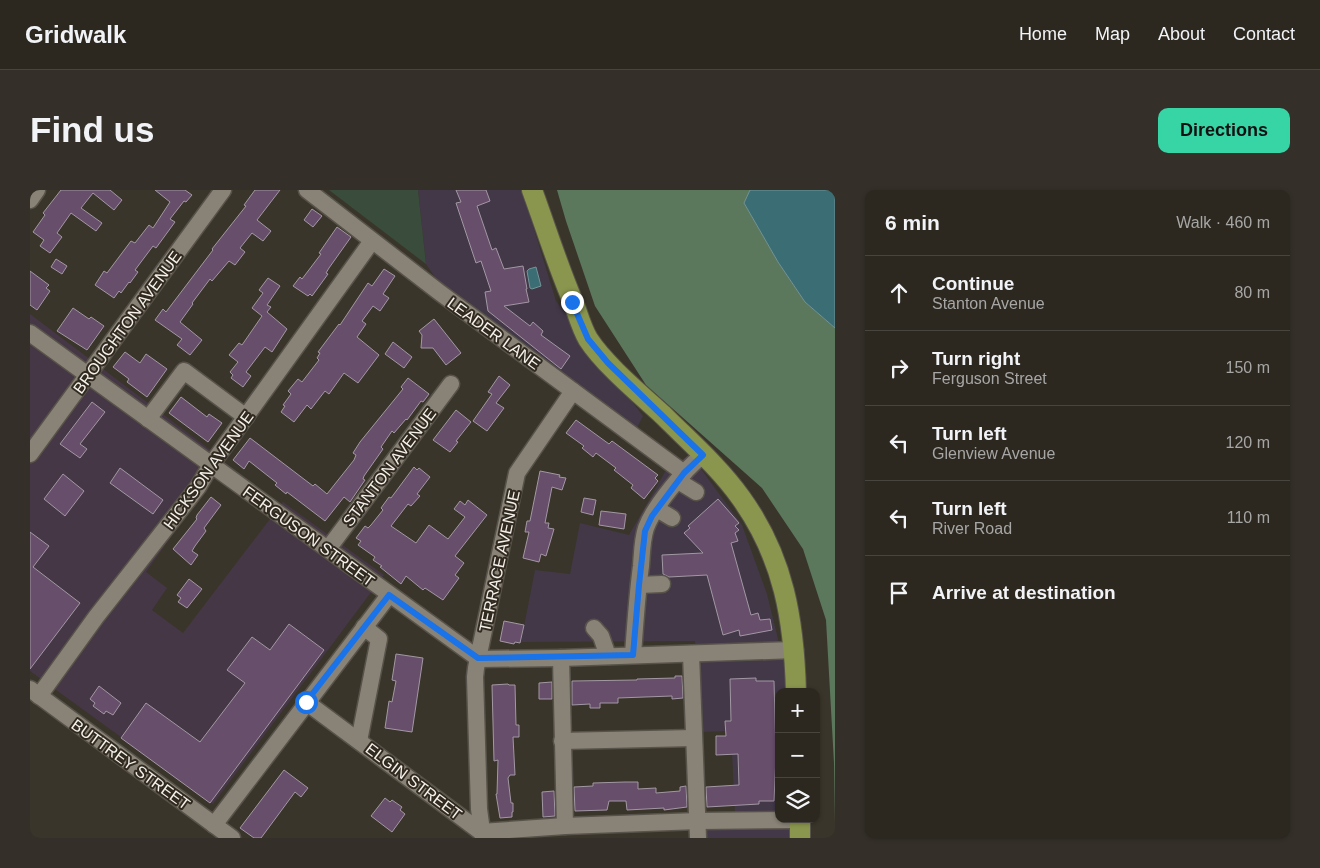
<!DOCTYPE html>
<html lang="en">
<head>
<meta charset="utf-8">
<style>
  :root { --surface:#2c2820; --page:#343029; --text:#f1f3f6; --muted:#a6a6a5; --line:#48443e; --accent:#37d4a6 }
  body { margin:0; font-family:Helvetica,sans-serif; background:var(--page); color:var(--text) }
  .controls { position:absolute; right:15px; bottom:15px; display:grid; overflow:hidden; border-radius:10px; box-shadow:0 1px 4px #0004 }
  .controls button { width:45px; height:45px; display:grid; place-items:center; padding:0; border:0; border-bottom:1px solid var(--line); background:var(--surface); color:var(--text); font:25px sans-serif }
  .stop { position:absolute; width:15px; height:15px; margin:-11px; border:4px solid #1a73e8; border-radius:50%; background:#fff }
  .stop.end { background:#1a73e8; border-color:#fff; box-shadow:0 1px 5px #0008 }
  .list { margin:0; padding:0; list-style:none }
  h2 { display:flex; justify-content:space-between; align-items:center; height:65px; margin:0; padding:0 20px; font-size:21px }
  h2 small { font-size:16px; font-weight:400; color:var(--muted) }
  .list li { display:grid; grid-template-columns:32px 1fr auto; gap:15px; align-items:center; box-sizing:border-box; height:75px; padding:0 20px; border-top:1px solid var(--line) }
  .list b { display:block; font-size:19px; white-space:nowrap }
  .list p { margin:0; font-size:16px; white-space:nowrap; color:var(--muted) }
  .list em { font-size:16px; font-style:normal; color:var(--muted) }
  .icon { flex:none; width:28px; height:28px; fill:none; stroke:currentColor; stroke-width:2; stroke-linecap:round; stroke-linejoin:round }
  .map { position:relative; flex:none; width:805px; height:648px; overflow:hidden; border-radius:10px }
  header { display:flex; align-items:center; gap:30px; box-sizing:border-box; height:70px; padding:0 25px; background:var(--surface); border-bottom:1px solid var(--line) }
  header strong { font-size:24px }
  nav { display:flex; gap:28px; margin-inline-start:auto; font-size:18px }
  .intro { display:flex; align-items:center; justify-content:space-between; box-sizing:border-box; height:120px; padding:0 30px }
  h1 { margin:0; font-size:35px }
  .button { padding:12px 22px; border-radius:10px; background:var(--accent); color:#111; font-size:18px; font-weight:700 }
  main { display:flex; gap:30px; padding:0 30px }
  aside { flex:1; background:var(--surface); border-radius:10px; box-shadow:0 1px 4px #0004 }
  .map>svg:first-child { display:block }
</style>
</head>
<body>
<header>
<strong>Gridwalk</strong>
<nav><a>Home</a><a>Map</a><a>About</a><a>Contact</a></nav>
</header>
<div class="intro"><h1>Find us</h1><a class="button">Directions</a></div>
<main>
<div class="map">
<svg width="805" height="648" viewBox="0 0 805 648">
  <rect width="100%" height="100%" fill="#3a352a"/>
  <g fill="#423848">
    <polygon points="388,0 492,0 526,111 613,226 599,254 428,121 396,74"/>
    <polygon points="660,264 712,335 737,404 756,482 757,502 749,502 749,629 762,629 763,648 666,648 666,628 705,625 701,541 671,542 665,451 491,452 505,380 540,384 550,333 599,345 635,282"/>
  </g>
  <polygon fill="#453745" points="0,124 195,271 116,382 137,398 122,420 153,443 253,312 354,385 183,614 0,481"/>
  <polygon fill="#3a4c3b" points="299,0 388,0 396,74"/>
  <polygon fill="#5b785c" points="527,0 720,0 714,13 748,72 775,112 805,138 805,633 804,573 796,430 773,359 732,298 616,195 565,116 536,31"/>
  <g fill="#3b6d74" stroke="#739597">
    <polygon points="720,0 805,0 805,138 775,112 748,72 714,13"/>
    <polygon points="506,77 511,96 502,99 500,98 497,81 499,79"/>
  </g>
  <g fill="#674e6b" stroke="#a298a3">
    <polygon points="31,0 80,0 92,10 84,20 63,3 51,18 72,33 66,41 41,23 27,43 32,47 20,63 10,56 14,50 3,42 15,25 13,23"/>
    <polygon points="125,0 155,0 162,5 156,12 154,11 140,29 145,32 126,58 123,56 105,80 108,82 100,93 99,92 91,103 89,101 84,108 65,95 74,81 77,83 101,51 105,53 119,35 123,38 140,12"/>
    <polygon points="225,0 250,0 227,30 241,41 233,51 222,43 210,58 215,62 205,75 199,71 182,91 180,89 162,113 163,114 150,132 172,150 160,165 147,155 152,149 125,130 133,119 136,122 183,60 182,59 216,16 214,15"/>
    <polygon points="426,0 456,0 460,11 447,16 462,60 466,58 474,79 493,76 497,99 496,99 499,112 474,116 500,136 503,132 513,141 511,145 540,166 531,179 458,121 455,102 461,101 451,71 446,73 426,13 431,12"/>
    <polygon points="282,19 292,26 283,37 274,30"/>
    <polygon points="307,37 321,47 299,78 296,83 298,84 282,106 280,104 278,106 263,96 270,87 272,89 291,64 289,63"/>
    <polygon points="26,69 37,76 32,84 21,77"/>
    <polygon points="354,79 365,86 353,104 359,108 350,121 343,116 332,131 336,134 327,147 349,165 328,193 314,183 299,204 295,201 281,219 277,215 264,232 251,222 255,216 253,215 261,204 258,201 268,189 272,192 289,170 287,168 290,163 288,162 309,134 310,135 338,93 342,96"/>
    <polygon points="0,81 19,95 16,98 20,101 7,120 0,115"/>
    <polygon points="238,88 250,96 237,115 241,117 237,122 257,139 242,162 235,157 216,182 221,186 213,197 201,188 203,185 200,182 208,172 199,165 209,153 212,155 232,126 222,118 233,103 229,100"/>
    <polygon points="43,118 59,129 61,127 74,136 57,160 27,141"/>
    <polygon points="404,129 431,163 416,175 403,158 391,158 392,145 389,141"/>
    <polygon points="363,152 382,167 374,178 355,164"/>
    <polygon points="95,162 110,173 116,164 137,179 117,207 97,192 99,189 83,177"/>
    <polygon points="469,186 480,195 466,213 474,218 457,241 443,231 462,204 458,202"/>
    <polygon points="378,188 399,204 393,212 391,211 377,230 376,229 364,243 362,241 351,257 353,259 334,286 333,289 335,290 320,312 314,307 295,331 257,302 256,304 245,295 247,293 219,271 214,279 203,270 220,248 283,296 285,294 297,304 324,270 326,265 323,263 330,252 373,199 371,197"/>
    <polygon points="151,207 177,227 179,224 192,233 178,252 139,223"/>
    <polygon points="62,212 75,222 50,254 57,259 50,268 30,254"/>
    <polygon points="426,220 441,232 426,251 428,252 420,262 403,250"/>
    <polygon points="546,230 579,254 582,251 628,285 625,288 628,291 614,309 601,298 603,295 584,280 586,278 566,263 563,267 552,258 554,256 536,243"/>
    <polygon points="384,277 387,280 389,278 400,287 387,304 390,306 381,316 378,314 361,336 386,353 399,335 418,349 435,327 424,319 430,311 435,315 438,310 457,325 425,366 434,373 425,385 429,388 413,410 395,398 393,400 376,386 371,394 350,377 352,376 343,370 345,367 328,355 331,351 326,348 335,336 338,338 341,335 353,320 351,318 359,307 361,308"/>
    <polygon points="90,278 133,310 123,324 80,293"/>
    <polygon points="510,281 530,285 529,287 536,288 532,300 522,297 515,333 519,333 518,338 524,339 516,366 511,364 509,372 493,368 499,342 495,342 497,331 500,331"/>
    <polygon points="33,284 54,301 35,326 14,309"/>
    <polygon points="181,307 191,315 174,338 176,341 165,356 162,361 168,365 161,375 143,359 167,329 166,328 167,325"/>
    <polygon points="554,308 566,310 563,325 551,322"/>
    <polygon points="688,309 709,333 705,336 709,340 705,343 708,351 701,353 721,425 728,423 730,430 740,429 742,440 710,446 709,440 693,445 677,385 639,387 633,384 632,365 673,363 654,343 660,338 658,336"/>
    <polygon points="571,321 596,324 594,339 569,335"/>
    <polygon points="0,342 19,356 3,377 50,413 0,479"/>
    <polygon points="159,389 172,399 157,418 148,412 151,408 147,405"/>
    <polygon points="474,431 494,435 490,453 485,452 484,454 470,451"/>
    <polygon points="259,434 294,460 180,613 91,548 116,513 170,552 215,493 197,480 222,447 240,460"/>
    <polygon points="366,464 393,468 382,542 355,538 359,511 362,512 366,491 362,490"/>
    <polygon points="645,486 652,486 653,508 642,509 642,506 588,508 588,513 570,513 570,518 560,518 560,514 542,515 542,491 607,490 607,489 645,488"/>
    <polygon points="726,488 726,491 744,491 746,566 744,611 729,611 729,614 677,617 676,597 709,595 708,564 686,565 686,546 696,546 695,531 701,531 700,489"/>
    <polygon points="522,492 522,509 509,509 509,493"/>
    <polygon points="478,494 479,495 485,495 486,535 489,535 489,547 483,547 485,585 480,585 478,588 481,613 483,613 483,622 482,622 482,627 470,628 466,604 467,604 468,570 464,571 462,495"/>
    <polygon points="69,496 91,513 83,525 76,521 74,524 63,516 65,513 60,509"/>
    <polygon points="254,580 278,598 271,607 265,602 231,648 224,648 210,638"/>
    <polygon points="595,592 608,592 608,599 626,598 626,603 650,601 650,597 656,596 657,617 634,620 634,618 597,620 596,611 579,611 577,620 545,621 544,597 563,596 563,593"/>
    <polygon points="524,601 525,626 513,627 512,602"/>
    <polygon points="355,608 360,612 362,610 372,617 370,620 375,624 362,642 341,626"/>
  </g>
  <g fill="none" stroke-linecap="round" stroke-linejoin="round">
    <g stroke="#58534a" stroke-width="19">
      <g id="minor">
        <polyline points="277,0 409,102 654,283"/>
        <polyline points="0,10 7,0"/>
        <polyline points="0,143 449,469 531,468 765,460"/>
        <polyline points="118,229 154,181 216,227"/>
        <polyline points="0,264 193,0"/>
        <polyline points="648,291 666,302"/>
        <polyline points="627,319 642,328"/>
        <polyline points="298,359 421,194"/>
        <polyline points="609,395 632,394"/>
        <polyline points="564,438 571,446 578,466"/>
        <polyline points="661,464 668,648"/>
        <path d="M603,465C605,436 607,406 611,376C612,364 612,350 616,338C624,316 654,280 673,265"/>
        <polyline points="531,468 535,636"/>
        <polyline points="0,499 202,648"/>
        <polyline points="9,506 66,427 168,297 181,275 342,51"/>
        <polyline points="276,512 451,642 535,636 668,631 770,630"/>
        <polyline points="329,551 349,449 334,437"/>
        <polyline points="532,551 663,548"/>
        <polyline points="184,635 359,405"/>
        <polyline points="453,648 449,619 445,487 446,478 487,283 543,201"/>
      </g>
    </g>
    <g stroke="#58534a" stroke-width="22">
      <g id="major">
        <path d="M502,0C516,38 528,77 544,114C548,125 552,139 558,149C574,174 610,204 633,225C659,251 689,277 711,308C754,368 764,430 766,502"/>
        <polyline points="770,629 770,648"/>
      </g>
    </g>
    <use href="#minor" stroke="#898377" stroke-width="16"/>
    <use href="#major" stroke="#8a964d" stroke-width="20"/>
  </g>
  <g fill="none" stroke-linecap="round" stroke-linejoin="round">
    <polyline stroke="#1a73e8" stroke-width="6" points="276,512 359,405 448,468 603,465 609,395 615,341 622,326 654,283 673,265 578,173 558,149 542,112"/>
  </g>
  <g text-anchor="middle" stroke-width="4" stroke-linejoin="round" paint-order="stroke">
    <g font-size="16" fill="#f5f1ea" stroke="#302a20">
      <text transform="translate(97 132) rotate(-54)" y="6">BROUGHTON AVENUE</text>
      <text transform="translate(464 143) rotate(36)" y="6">LEADER LANE</text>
      <text transform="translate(359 277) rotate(-53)" y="6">STANTON AVENUE</text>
      <text transform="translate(178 280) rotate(-54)" y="6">HICKSON AVENUE</text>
      <text transform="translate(279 346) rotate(36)" y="6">FERGUSON STREET</text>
      <text transform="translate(469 371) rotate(-78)" y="6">TERRACE AVENUE</text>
      <text transform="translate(101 574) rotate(36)" y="6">BUTTREY STREET</text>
      <text transform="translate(384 591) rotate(37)" y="6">ELGIN STREET</text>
    </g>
  </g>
</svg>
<div class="controls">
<button>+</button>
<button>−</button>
<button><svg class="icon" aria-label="layers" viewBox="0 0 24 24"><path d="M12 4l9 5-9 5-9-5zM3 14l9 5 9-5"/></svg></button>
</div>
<div class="stop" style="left:276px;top:512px"></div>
<div class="stop end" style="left:542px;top:112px"></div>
</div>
<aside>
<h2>6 min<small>Walk · 460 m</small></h2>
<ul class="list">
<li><svg class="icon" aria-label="ahead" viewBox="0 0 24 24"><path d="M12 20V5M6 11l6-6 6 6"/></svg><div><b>Continue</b><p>Stanton Avenue</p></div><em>80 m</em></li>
<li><svg class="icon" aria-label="right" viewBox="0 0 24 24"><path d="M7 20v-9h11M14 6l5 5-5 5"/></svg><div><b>Turn right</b><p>Ferguson Street</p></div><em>150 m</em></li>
<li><svg class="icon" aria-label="left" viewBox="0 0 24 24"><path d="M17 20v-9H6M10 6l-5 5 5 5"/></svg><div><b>Turn left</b><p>Glenview Avenue</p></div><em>120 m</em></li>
<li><svg class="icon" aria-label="left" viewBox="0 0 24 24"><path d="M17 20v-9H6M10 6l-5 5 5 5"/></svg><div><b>Turn left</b><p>River Road</p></div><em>110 m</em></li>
<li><svg class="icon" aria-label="arrive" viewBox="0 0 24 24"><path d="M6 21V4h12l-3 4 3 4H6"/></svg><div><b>Arrive at destination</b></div></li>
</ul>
</aside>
</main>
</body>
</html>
